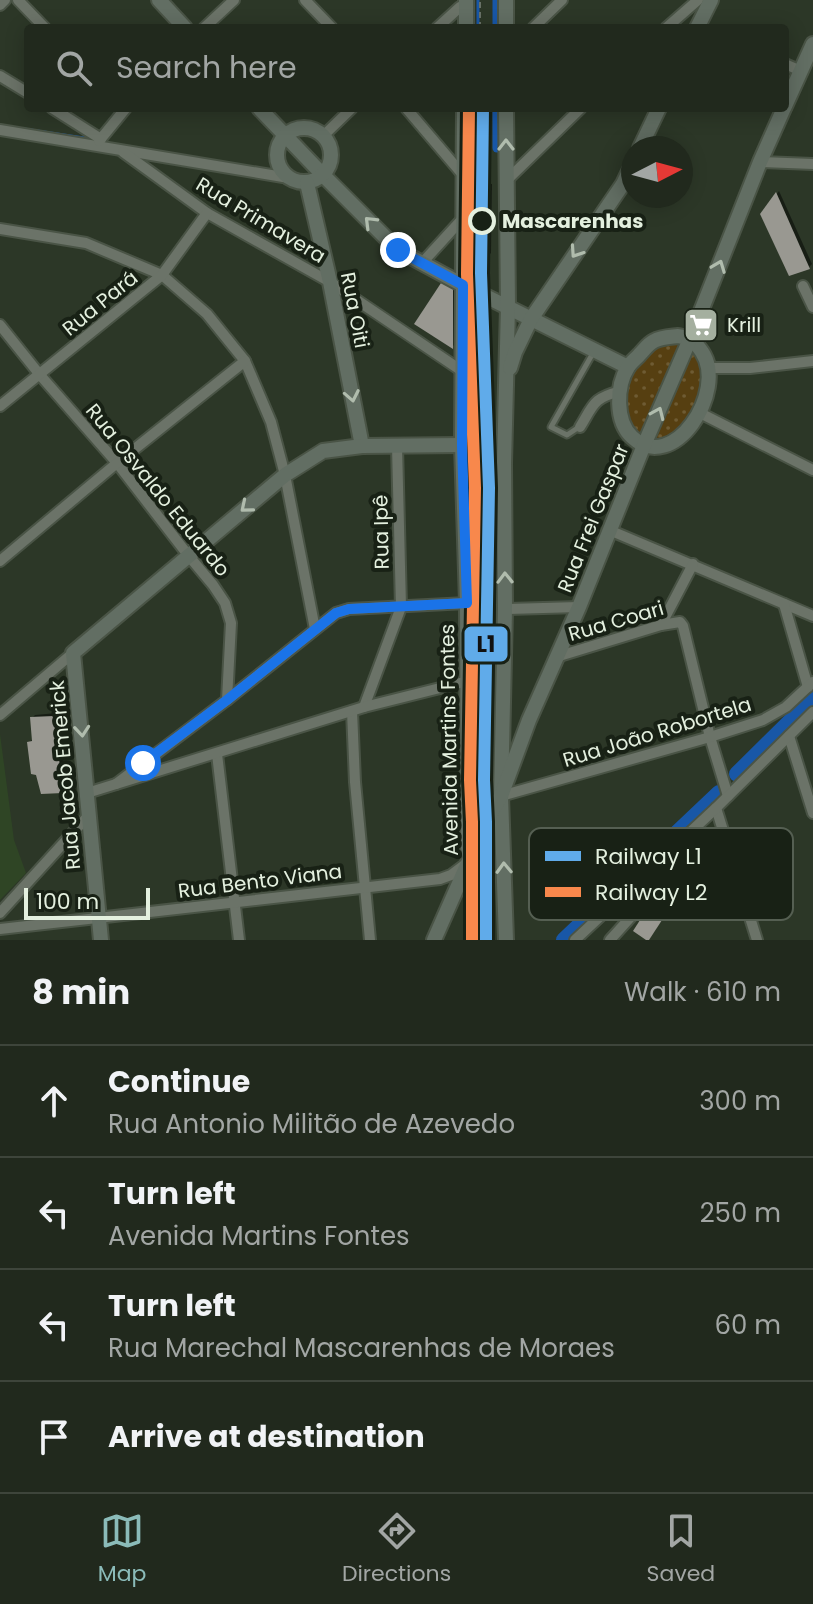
<!DOCTYPE html>
<html lang="en">
<head>
<meta charset="utf-8">
<style>
  :root { --surface:#21291d; --page:#2d352a; --text:#f1f3f6; --muted:#a2a6a4; --line:#3e453b; --accent:#8bbbb9 }
  body { margin:0; font-family:Poppins,sans-serif; background:var(--page); color:var(--text) }
  .compass { position:absolute; left:621px; top:136px; width:72px; height:72px; border-radius:50%; background:var(--surface); box-shadow:0 4px 20px #0003; rotate:84deg }
  .scale { position:absolute; left:24px; bottom:20px; width:126px; box-sizing:border-box; padding-left:8px; border:4px solid #e4f0df; border-top:0; font-size:22px; line-height:28px; white-space:nowrap; color:#e4f0df; -webkit-text-stroke:6px #182115; paint-order:stroke }
  .stop { position:absolute; width:24px; height:24px; margin:-18px; border:6px solid #1a73e8; border-radius:50%; background:#fff }
  .stop.end { background:#1a73e8; border-color:#fff; box-shadow:0 2px 8px #0008 }
  .list { margin:0; padding:0; list-style:none }
  h2 { display:flex; justify-content:space-between; align-items:center; height:104px; margin:0; padding:0 32px; font-size:34px }
  h2 small { font-size:26px; font-weight:400; color:var(--muted) }
  .list li { display:grid; grid-template-columns:52px 1fr auto; gap:24px; align-items:center; box-sizing:border-box; height:112px; padding:0 32px; border-top:2px solid var(--line) }
  .list b { display:block; font-size:30px; white-space:nowrap }
  .list p { margin:0; font-size:26px; white-space:nowrap; color:var(--muted) }
  .list em { font-size:26px; font-style:normal; color:var(--muted) }
  .icon { flex:none; width:44px; height:44px; fill:none; stroke:currentColor; stroke-width:2; stroke-linecap:round; stroke-linejoin:round }
  .map { position:relative; flex:none; width:813px; height:940px; overflow:hidden }
  .search { position:absolute; background:var(--surface); box-shadow:0 4px 20px #0003; left:24px; right:24px; top:24px; height:88px; display:flex; align-items:center; gap:20px; box-sizing:border-box; padding:0 28px; border-radius:8px; color:var(--muted); font-size:30px }
  .sheet { height:552px; background:var(--surface) }
  nav { display:flex; justify-content:space-around; align-items:center; box-sizing:border-box; height:112px; border-top:2px solid var(--line); background:var(--surface); font-size:22px; color:var(--muted) }
  nav a { display:grid; justify-items:center; gap:4px }
  nav .on { color:var(--accent) }
  .map>svg:first-child { display:block }
</style>
</head>
<body>
<div class="map">
<svg width="813" height="940" viewBox="0 0 813 940">
  <defs>
    <pattern id="green-dots" width="8" height="8" patternUnits="userSpaceOnUse" patternTransform="scale(2)"><rect width="8" height="8" fill="#563f11"/><path d="M2 2h.1M6 6h.1" fill="none" stroke="#6e5b33" stroke-width="1.8" stroke-linecap="round"/></pattern>
  </defs>
  <rect width="100%" height="100%" fill="#2c3727"/>
  <polygon fill="#2f4525" points="0,734 14,840 26,873 0,900"/>
  <g fill="url(#green-dots)">
    <polygon points="668,341 681,344 639,436 635,435 623,411 627,382 634,366 645,353"/>
    <polygon points="693,349 698,354 705,374 696,413 671,438 648,443"/>
  </g>
  <g fill="#0007">
    <polygon points="486,184 492,184 491,253 489,255 483,186"/>
    <polygon points="779,191 812,264 809,267 762,215"/>
    <polygon points="449,279 458,282 457,342 452,347 443,284"/>
    <polygon points="57,713 66,787 62,791 29,743 33,739 32,718 35,715"/>
    <polygon points="652,905 665,914 650,937 650,907"/>
  </g>
  <g fill="none" stroke-linecap="round" stroke-linejoin="round">
    <g stroke="#1857a7" stroke-width="3">
      <polyline points="478,28 478,0"/>
      <polyline points="24,129 84,138"/>
      <polyline points="476,193 477,108"/>
    </g>
    <g stroke="#1857a7" stroke-width="9">
      <polyline points="497,28 497,0"/>
      <polyline points="497,148 497,108"/>
    </g>
    <g stroke="#1857a7" stroke-width="16">
      <polyline points="737,774 813,699"/>
      <polyline points="564,940 719,793"/>
    </g>
  </g>
  <g fill="#999891">
    <polygon points="481,186 490,186 489,257 481,257"/>
    <polygon points="776,192 810,269 789,276 760,214"/>
    <polygon points="441,283 453,287 453,349 414,324"/>
    <polygon points="54,716 63,793 41,794 36,775 31,774 27,742 32,741 30,717"/>
    <polygon points="649,906 664,917 649,940 646,940 633,931"/>
  </g>
  <g fill="none" stroke-linecap="round" stroke-linejoin="round">
    <g stroke="#4a5446" stroke-width="9">
      <polyline id="lane" points="579,427 567,435 551,427 593,353"/>
    </g>
    <g stroke="#4a5446" stroke-width="14">
      <g id="street">
        <polyline points="18,0 45,28"/>
        <polyline points="305,0 332,28"/>
        <polyline points="0,5 5,0"/>
        <polyline points="204,28 234,0"/>
        <polyline points="437,28 460,7 466,7"/>
        <polyline points="533,28 562,0"/>
        <polyline points="666,28 698,0"/>
        <polyline points="785,64 801,71"/>
        <polyline points="0,76 28,93"/>
        <polyline points="52,108 101,139"/>
        <polyline points="406,108 463,175"/>
        <polyline points="0,130 289,178"/>
        <polyline points="323,136 352,108"/>
        <polyline points="99,141 126,108"/>
        <polyline points="123,152 207,213 330,282 462,371"/>
        <polyline points="760,162 813,164"/>
        <polyline points="505,182 581,108"/>
        <polyline points="0,229 86,243 162,275 207,314 245,361 271,422 285,475 315,629"/>
        <polyline points="422,263 464,217"/>
        <polyline points="803,286 813,307"/>
        <polyline points="0,325 40,375 117,463 188,555 213,585 225,603 231,623 227,700"/>
        <polyline points="708,368 750,368 813,361"/>
        <polyline points="0,406 162,275 207,213"/>
        <polyline points="700,413 813,470"/>
        <path d="M580,427C594,404 593,398 621,391"/>
        <polyline points="609,530 813,616"/>
        <polyline points="0,561 117,463 245,361"/>
        <polyline points="784,604 808,687"/>
        <polyline points="505,609 579,607"/>
        <polyline points="661,625 693,564"/>
        <polyline points="556,657 661,625 680,622 683,626 710,737 728,796"/>
        <polyline points="364,707 401,607 397,446"/>
        <polyline points="352,711 355,782 370,940"/>
        <polyline points="0,715 73,653"/>
        <polyline points="789,736 813,813"/>
        <polyline points="217,754 239,940"/>
        <polyline points="116,784 227,700 336,613 349,609 467,603"/>
        <polyline points="87,793 364,707 468,681"/>
        <polyline points="501,796 710,737 763,720 786,707 813,682"/>
        <polyline points="716,808 757,940"/>
        <polyline points="0,913 89,815"/>
        <polyline points="0,929 440,879 451,875 467,863"/>
        <polyline points="575,940 716,808 813,712"/>
        <polyline points="610,940 638,909"/>
      </g>
    </g>
    <g stroke="#4a5446" stroke-width="18">
      <g id="secondary">
        <polyline points="159,0 185,28"/>
        <polyline points="466,28 466,0"/>
        <polyline points="506,28 506,0"/>
        <polyline points="697,28 711,0"/>
        <polyline points="785,106 813,44"/>
        <polyline points="259,108 323,175 398,250 463,285 628,367"/>
        <polyline points="464,108 462,445 467,603 468,847 474,882 474,940"/>
        <polyline points="506,108 508,307 504,463 505,609 501,796 506,940"/>
        <circle cx="304" cy="155" r="27"/>
        <polyline points="640,148 659,108"/>
        <polyline points="307,183 330,282 362,446"/>
        <path d="M678,336C682,337 686,337 690,339C695,341 699,348 702,352C728,391 673,476 632,437C615,421 616,386 628,367C631,362 637,358 640,354C645,349 648,344 654,341C661,337 669,337 678,336Z"/>
        <polyline points="510,368 515,352 531,319 623,184 633,163"/>
        <polyline points="101,940 73,653 285,475 323,451 362,446 462,445"/>
        <polyline points="434,940 486,822 501,796 529,720 579,607 644,445 690,339 760,162 784,108"/>
      </g>
    </g>
    <g stroke="#687166" stroke-width="2" stroke-dasharray="6 4" stroke-linecap="butt">
      <polyline points="480,28 480,0"/>
      <polyline points="474,259 484,261 484,257"/>
      <polyline points="484,262 486,284"/>
      <polyline points="478,280 479,108"/>
      <polyline points="475,480 478,306"/>
      <polyline points="478,777 491,780"/>
    </g>
    <use href="#lane" stroke="#6b7368" stroke-width="5"/>
    <use href="#street" stroke="#6b7368" stroke-width="10"/>
    <use href="#secondary" stroke="#626e63" stroke-width="14"/>
    <g stroke="#182115" stroke-width="18">
      <polyline id="rail-1" points="483,108 481,273 489,488 484,780 486,822 486,940"/>
    </g>
    <g stroke="#182115" stroke-width="18">
      <polyline id="rail-2" points="469,108 467,274 475,488 470,780 472,822 472,940"/>
    </g>
    <use href="#rail-1" stroke="#60abea" stroke-width="12"/>
    <use href="#rail-2" stroke="#f8884c" stroke-width="12"/>
  </g>
  <defs><path id="oneway-chevron" d="M-2-3.5L2.5 0L-2 3.5" fill="none" stroke-width="1.6" stroke-linecap="round" stroke-linejoin="round" transform="scale(2)"/></defs>
  <g stroke="#b0bcad">
    <use href="#oneway-chevron" transform="translate(506 145) rotate(-90)"/>
    <use href="#oneway-chevron" transform="translate(370 222) rotate(-135)"/>
    <use href="#oneway-chevron" transform="translate(576 252) rotate(124)"/>
    <use href="#oneway-chevron" transform="translate(719 266) rotate(-69)"/>
    <use href="#oneway-chevron" transform="translate(352 396) rotate(79)"/>
    <use href="#oneway-chevron" transform="translate(658 413) rotate(-66)"/>
    <use href="#oneway-chevron" transform="translate(246 507) rotate(140)"/>
    <use href="#oneway-chevron" transform="translate(505 578) rotate(-91)"/>
    <use href="#oneway-chevron" transform="translate(82 731) rotate(85)"/>
    <use href="#oneway-chevron" transform="translate(504 868) rotate(-92)"/>
  </g>
  <g fill="none" stroke-linecap="round" stroke-linejoin="round">
    <polyline stroke="#1a73e8" stroke-width="10" points="143,763 227,700 336,613 349,609 467,603 462,445 463,285 398,250"/>
  </g>
  <defs>
    <g id="supermarket-square" transform="scale(1.8)"><rect x="-9" y="-9" width="18" height="18" rx="4" fill="#a4af9f" stroke="#182115"/><path d="M-6-5.5h2.5l.6 2H6L4.5 2H-2.5L-4.4-4H-6ZM-1.5 3.2a1.3 1.3 0 1 0 .1 0ZM3 3.2a1.3 1.3 0 1 0 .1 0Z" fill="#fff"/></g>
  </defs>
  <g fill-rule="evenodd">
    <use href="#supermarket-square" x="701" y="325"/>
  </g>
  <circle fill="#182115" stroke="#e4f0df" stroke-width="4" cx="482" cy="221" r="12"/>
  <g text-anchor="middle" stroke-width="8" stroke-linejoin="round" paint-order="stroke">
    <g font-size="20" fill="#e4f0df" stroke="#182115">
      <text transform="translate(261 220) rotate(31)" y="7">Rua Primavera</text>
      <text transform="translate(100 303) rotate(-39)" y="7">Rua Pará</text>
      <text transform="translate(355 310) rotate(79)" y="7">Rua Oiti</text>
      <text transform="translate(158 490) rotate(51)" y="7">Rua Osvaldo Eduardo</text>
      <text transform="translate(593 518) rotate(-68)" y="7">Rua Frei Gaspar</text>
      <text transform="translate(381 532) rotate(-91)" y="7">Rua Ipê</text>
      <text transform="translate(616 621) rotate(-16)" y="7">Rua Coari</text>
      <text transform="translate(657 732) rotate(-17)" y="7">Rua João Robortela</text>
      <text transform="translate(449 740) rotate(-91)" y="7">Avenida Martins Fontes</text>
      <text transform="translate(65 775) rotate(-95)" y="7">Rua Jacob Emerick</text>
      <text transform="translate(260 881) rotate(-7)" y="7">Rua Bento Viana</text>
    </g>
    <g font-size="20" font-weight="bold" fill="#e4f0df" stroke="#182115" text-anchor="start">
      <text x="502" y="228">Mascarenhas</text>
    </g>
    <g font-size="20" fill="#e4f0df" stroke="#182115" text-anchor="start">
      <text x="727" y="332">Krill</text>
    </g>
  </g>
  <rect x="529" y="828" width="264" height="92" rx="12" fill="#182115" stroke="#555f52" stroke-width="2"/>
  <rect x="545" y="851" width="36" height="10" fill="#60abea"/>
  <rect x="545" y="887" width="36" height="10" fill="#f8884c"/>
  <g font-size="22" fill="#e4f0df">
    <text x="595" y="864">Railway L1</text>
    <text x="595" y="900">Railway L2</text>
  </g>
  <rect stroke="#182115" stroke-width="3" x="463" y="625" width="46" height="38" rx="8" fill="#60abea"/>
  <g font-size="22" text-anchor="middle" font-weight="bold" fill="#111">
    <text x="486" y="652">L1</text>
  </g>
</svg>
<svg class="compass" viewBox="-18 -18 36 36"><path d="M0-13l5 13h-10z" fill="#e53935"/><path d="M0 13l5-13h-10z" fill="#a2a6a4"/></svg>
<div class="scale">100 m</div>
<div class="stop" style="left:143px;top:763px"></div>
<div class="stop end" style="left:398px;top:250px"></div>
<div class="search"><svg class="icon" aria-label="search" viewBox="0 0 24 24"><circle cx="10" cy="10" r="6"/><path d="M15 15l6 6"/></svg>Search here</div>
</div>
<section class="sheet">
<h2>8 min<small>Walk · 610 m</small></h2>
<ul class="list">
<li><svg class="icon" aria-label="ahead" viewBox="0 0 24 24"><path d="M12 20V5M6 11l6-6 6 6"/></svg><div><b>Continue</b><p>Rua Antonio Militão de Azevedo</p></div><em>300 m</em></li>
<li><svg class="icon" aria-label="left" viewBox="0 0 24 24"><path d="M17 20v-9H6M10 6l-5 5 5 5"/></svg><div><b>Turn left</b><p>Avenida Martins Fontes</p></div><em>250 m</em></li>
<li><svg class="icon" aria-label="left" viewBox="0 0 24 24"><path d="M17 20v-9H6M10 6l-5 5 5 5"/></svg><div><b>Turn left</b><p>Rua Marechal Mascarenhas de Moraes</p></div><em>60 m</em></li>
<li><svg class="icon" aria-label="arrive" viewBox="0 0 24 24"><path d="M6 21V4h12l-3 4 3 4H6"/></svg><div><b>Arrive at destination</b></div></li>
</ul>
</section>
<nav>
<a class="on"><svg class="icon" aria-label="map" viewBox="0 0 24 24"><path d="M3 6l6-2 6 2 6-2v14l-6 2-6-2-6 2zM9 4v14M15 6v14"/></svg>Map</a>
<a><svg class="icon" aria-label="directions" viewBox="0 0 24 24"><path d="M12 3l9 9-9 9-9-9zM9 14v-3h6M13 9l2 2-2 2"/></svg>Directions</a>
<a><svg class="icon" aria-label="saved" viewBox="0 0 24 24"><path d="M7 4h10v16l-5-4-5 4z"/></svg>Saved</a>
</nav>
</body>
</html>
